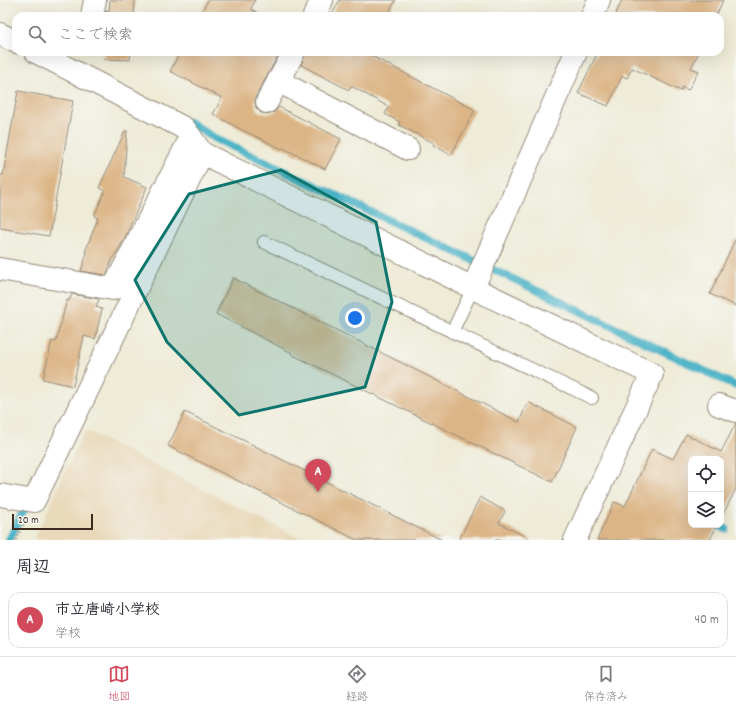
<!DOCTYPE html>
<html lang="ja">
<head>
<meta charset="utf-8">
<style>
  :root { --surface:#fff; --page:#f2f2f3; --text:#2b2b33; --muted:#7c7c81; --line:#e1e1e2; --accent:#d1495b }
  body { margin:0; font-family:Dekko,"Klee One",sans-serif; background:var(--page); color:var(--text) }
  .controls { position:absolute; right:12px; bottom:12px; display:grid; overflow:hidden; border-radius:8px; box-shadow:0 4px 16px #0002 }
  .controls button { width:36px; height:36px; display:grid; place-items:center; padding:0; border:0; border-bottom:1px solid var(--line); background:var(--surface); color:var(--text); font:20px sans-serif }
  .scale { position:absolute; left:12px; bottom:10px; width:81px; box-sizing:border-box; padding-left:4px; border:2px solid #3b2a1e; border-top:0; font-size:11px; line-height:14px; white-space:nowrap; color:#3b2a1e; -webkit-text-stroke:3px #f6f6f2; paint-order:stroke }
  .you { position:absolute; left:355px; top:318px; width:14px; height:14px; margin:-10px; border:3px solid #fff; border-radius:50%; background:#1a73e8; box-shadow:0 0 0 6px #1a73e833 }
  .badge { display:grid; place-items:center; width:26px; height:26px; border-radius:50%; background:var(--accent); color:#fff; font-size:13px; font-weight:700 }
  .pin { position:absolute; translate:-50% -33px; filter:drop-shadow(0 1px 2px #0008) }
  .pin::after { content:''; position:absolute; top:21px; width:14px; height:12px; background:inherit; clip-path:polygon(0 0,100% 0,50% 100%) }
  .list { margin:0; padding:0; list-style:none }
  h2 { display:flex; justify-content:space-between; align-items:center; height:52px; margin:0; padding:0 16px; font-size:17px }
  h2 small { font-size:13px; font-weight:400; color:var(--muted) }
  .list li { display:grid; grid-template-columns:26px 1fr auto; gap:12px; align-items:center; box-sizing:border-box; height:56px; margin:0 8px 8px; padding:0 8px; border:1px solid var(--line); border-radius:12px }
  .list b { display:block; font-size:15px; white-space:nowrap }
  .list p { margin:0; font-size:13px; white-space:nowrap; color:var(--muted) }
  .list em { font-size:13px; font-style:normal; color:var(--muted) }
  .icon { flex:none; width:22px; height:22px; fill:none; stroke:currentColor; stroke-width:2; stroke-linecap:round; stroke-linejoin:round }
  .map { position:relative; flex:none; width:736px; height:540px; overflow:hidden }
  .search { position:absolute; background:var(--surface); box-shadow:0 4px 16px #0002; left:12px; right:12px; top:12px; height:44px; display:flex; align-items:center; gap:10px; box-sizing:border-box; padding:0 14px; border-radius:12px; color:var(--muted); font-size:15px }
  .sheet { height:116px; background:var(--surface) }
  nav { display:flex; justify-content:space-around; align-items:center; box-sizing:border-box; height:56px; border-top:1px solid var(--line); background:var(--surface); font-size:11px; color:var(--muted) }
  nav a { display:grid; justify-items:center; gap:2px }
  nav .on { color:var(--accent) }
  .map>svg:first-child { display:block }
</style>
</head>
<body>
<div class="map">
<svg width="736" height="540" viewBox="0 0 736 540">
  <rect width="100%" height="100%" fill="#f6f6f2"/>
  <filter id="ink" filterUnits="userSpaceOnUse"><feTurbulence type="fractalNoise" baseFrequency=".025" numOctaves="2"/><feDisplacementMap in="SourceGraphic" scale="8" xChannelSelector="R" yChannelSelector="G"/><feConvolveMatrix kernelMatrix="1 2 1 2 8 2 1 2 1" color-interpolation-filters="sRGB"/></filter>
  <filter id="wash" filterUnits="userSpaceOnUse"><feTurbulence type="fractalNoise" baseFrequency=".012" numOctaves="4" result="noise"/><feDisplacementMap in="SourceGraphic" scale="16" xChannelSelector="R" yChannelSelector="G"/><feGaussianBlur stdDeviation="0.9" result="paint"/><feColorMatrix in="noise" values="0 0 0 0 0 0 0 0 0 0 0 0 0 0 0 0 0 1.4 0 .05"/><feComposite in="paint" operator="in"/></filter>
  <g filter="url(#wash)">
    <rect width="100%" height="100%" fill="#eeebd7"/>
    <polygon fill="#e9d9ba" points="85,430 303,540 34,540"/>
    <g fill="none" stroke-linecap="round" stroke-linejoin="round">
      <g stroke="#48b2c6" stroke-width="8">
        <polyline points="189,122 216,139 511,278 736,386"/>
        <polyline points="716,525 726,529"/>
        <polyline points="9,540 28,501"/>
      </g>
    </g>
    <g id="blocks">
      <g fill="#dcb586">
        <polygon points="110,0 135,0 134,16 105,16 106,10 109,11"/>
        <polygon points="208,0 255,0 251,9 263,16 199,16"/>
        <polygon points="340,0 396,0 387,16 331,16"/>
        <polygon points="622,0 723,0 716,16 615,16"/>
        <polygon points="104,52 131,52 130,60 103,59"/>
        <polygon points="180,52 280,52 256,96 255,102 256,108 261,113 268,114 274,112 279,107 341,139 325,169 283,148 282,149 242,130 213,114 222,98 170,71"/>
        <polygon points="306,52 369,52 368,54 475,110 451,155 433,145 434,143 399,125 400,122 385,114 389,107 351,86 349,90 301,65"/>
        <polygon points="598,52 699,52 691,68 699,71 688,90 682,87 681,91 632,68 627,78 622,76 608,106 578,93"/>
        <polygon points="18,91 73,101 49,236 0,228 0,175 3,175"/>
        <polygon points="125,131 127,131 124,177 147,187 124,240 112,260 106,275 81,271 87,253 85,252 98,218 94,216 105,191 99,188"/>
        <polygon points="736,238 736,306 710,294"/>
        <polygon points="233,278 519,422 528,402 577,427 552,482 291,354 292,353 216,314"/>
        <polygon points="72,294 99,299 96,307 102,309 95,339 84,336 73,386 43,379 52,341 56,342 64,311 67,300 69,301"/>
        <polygon points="185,412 249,443 442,540 357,540 168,446"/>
        <polygon points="736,423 736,489 721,518 721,459 691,459 691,525 717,525 710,540 597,540 614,502 625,506 652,449 673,459 686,434 721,452"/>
        <polygon points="480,497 505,511 499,523 532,540 459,540"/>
      </g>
    </g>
  </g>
  <g filter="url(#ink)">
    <use href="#blocks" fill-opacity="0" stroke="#948a7a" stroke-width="1"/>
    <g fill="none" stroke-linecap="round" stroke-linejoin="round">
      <g stroke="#948a7a" stroke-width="14">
        <g id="lane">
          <polyline points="264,242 592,398"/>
          <polyline points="452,332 473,288"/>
        </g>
      </g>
      <g stroke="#948a7a" stroke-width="24">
        <g id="street">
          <polyline points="92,16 95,0"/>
          <polyline points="314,16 322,0"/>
          <polyline points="592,16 599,0"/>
          <polyline points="0,34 16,42"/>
          <polyline points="278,81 408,149"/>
          <polyline points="267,102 294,52"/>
          <polyline points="202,153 473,288 652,374 575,540"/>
          <polyline points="0,269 113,289 191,137"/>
          <polyline points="473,288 576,52"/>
          <polyline points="719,405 736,411"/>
          <polyline points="0,495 34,501 202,153 184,128 36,52"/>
        </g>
      </g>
      <polyline stroke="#948a7a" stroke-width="2.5" stroke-dasharray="1 3" stroke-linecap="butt" points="16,540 24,523"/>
      <use href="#lane" stroke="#fff" stroke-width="12"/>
      <use href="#street" stroke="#fff" stroke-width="22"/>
    </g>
  </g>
  <path fill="#0f766e" fill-opacity="0.2" stroke="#0f766e" stroke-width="3" stroke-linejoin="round" d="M281,170L376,222L392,302L365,387L239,415L167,342L135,280L189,194Z"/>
</svg>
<div class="controls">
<button><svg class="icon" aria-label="locate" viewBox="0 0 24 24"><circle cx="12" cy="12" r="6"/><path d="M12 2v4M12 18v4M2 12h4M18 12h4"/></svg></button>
<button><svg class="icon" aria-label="layers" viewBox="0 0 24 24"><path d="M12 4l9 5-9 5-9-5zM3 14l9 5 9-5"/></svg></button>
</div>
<div class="scale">20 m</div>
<div class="you"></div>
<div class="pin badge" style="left:318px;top:492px">A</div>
<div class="search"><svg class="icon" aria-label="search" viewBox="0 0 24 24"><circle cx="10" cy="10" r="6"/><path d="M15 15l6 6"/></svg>ここで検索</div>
</div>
<section class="sheet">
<h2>周辺<small></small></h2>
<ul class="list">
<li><span class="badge">A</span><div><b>市立唐崎小学校</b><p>学校</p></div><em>40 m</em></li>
</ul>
</section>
<nav>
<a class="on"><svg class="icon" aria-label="map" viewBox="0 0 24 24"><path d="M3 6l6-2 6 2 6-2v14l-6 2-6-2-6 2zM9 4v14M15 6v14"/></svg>地図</a>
<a><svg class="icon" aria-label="directions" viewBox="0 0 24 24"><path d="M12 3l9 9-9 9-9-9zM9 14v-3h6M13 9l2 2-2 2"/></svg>経路</a>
<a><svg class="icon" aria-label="saved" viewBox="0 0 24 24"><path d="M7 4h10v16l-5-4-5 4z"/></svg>保存済み</a>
</nav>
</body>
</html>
